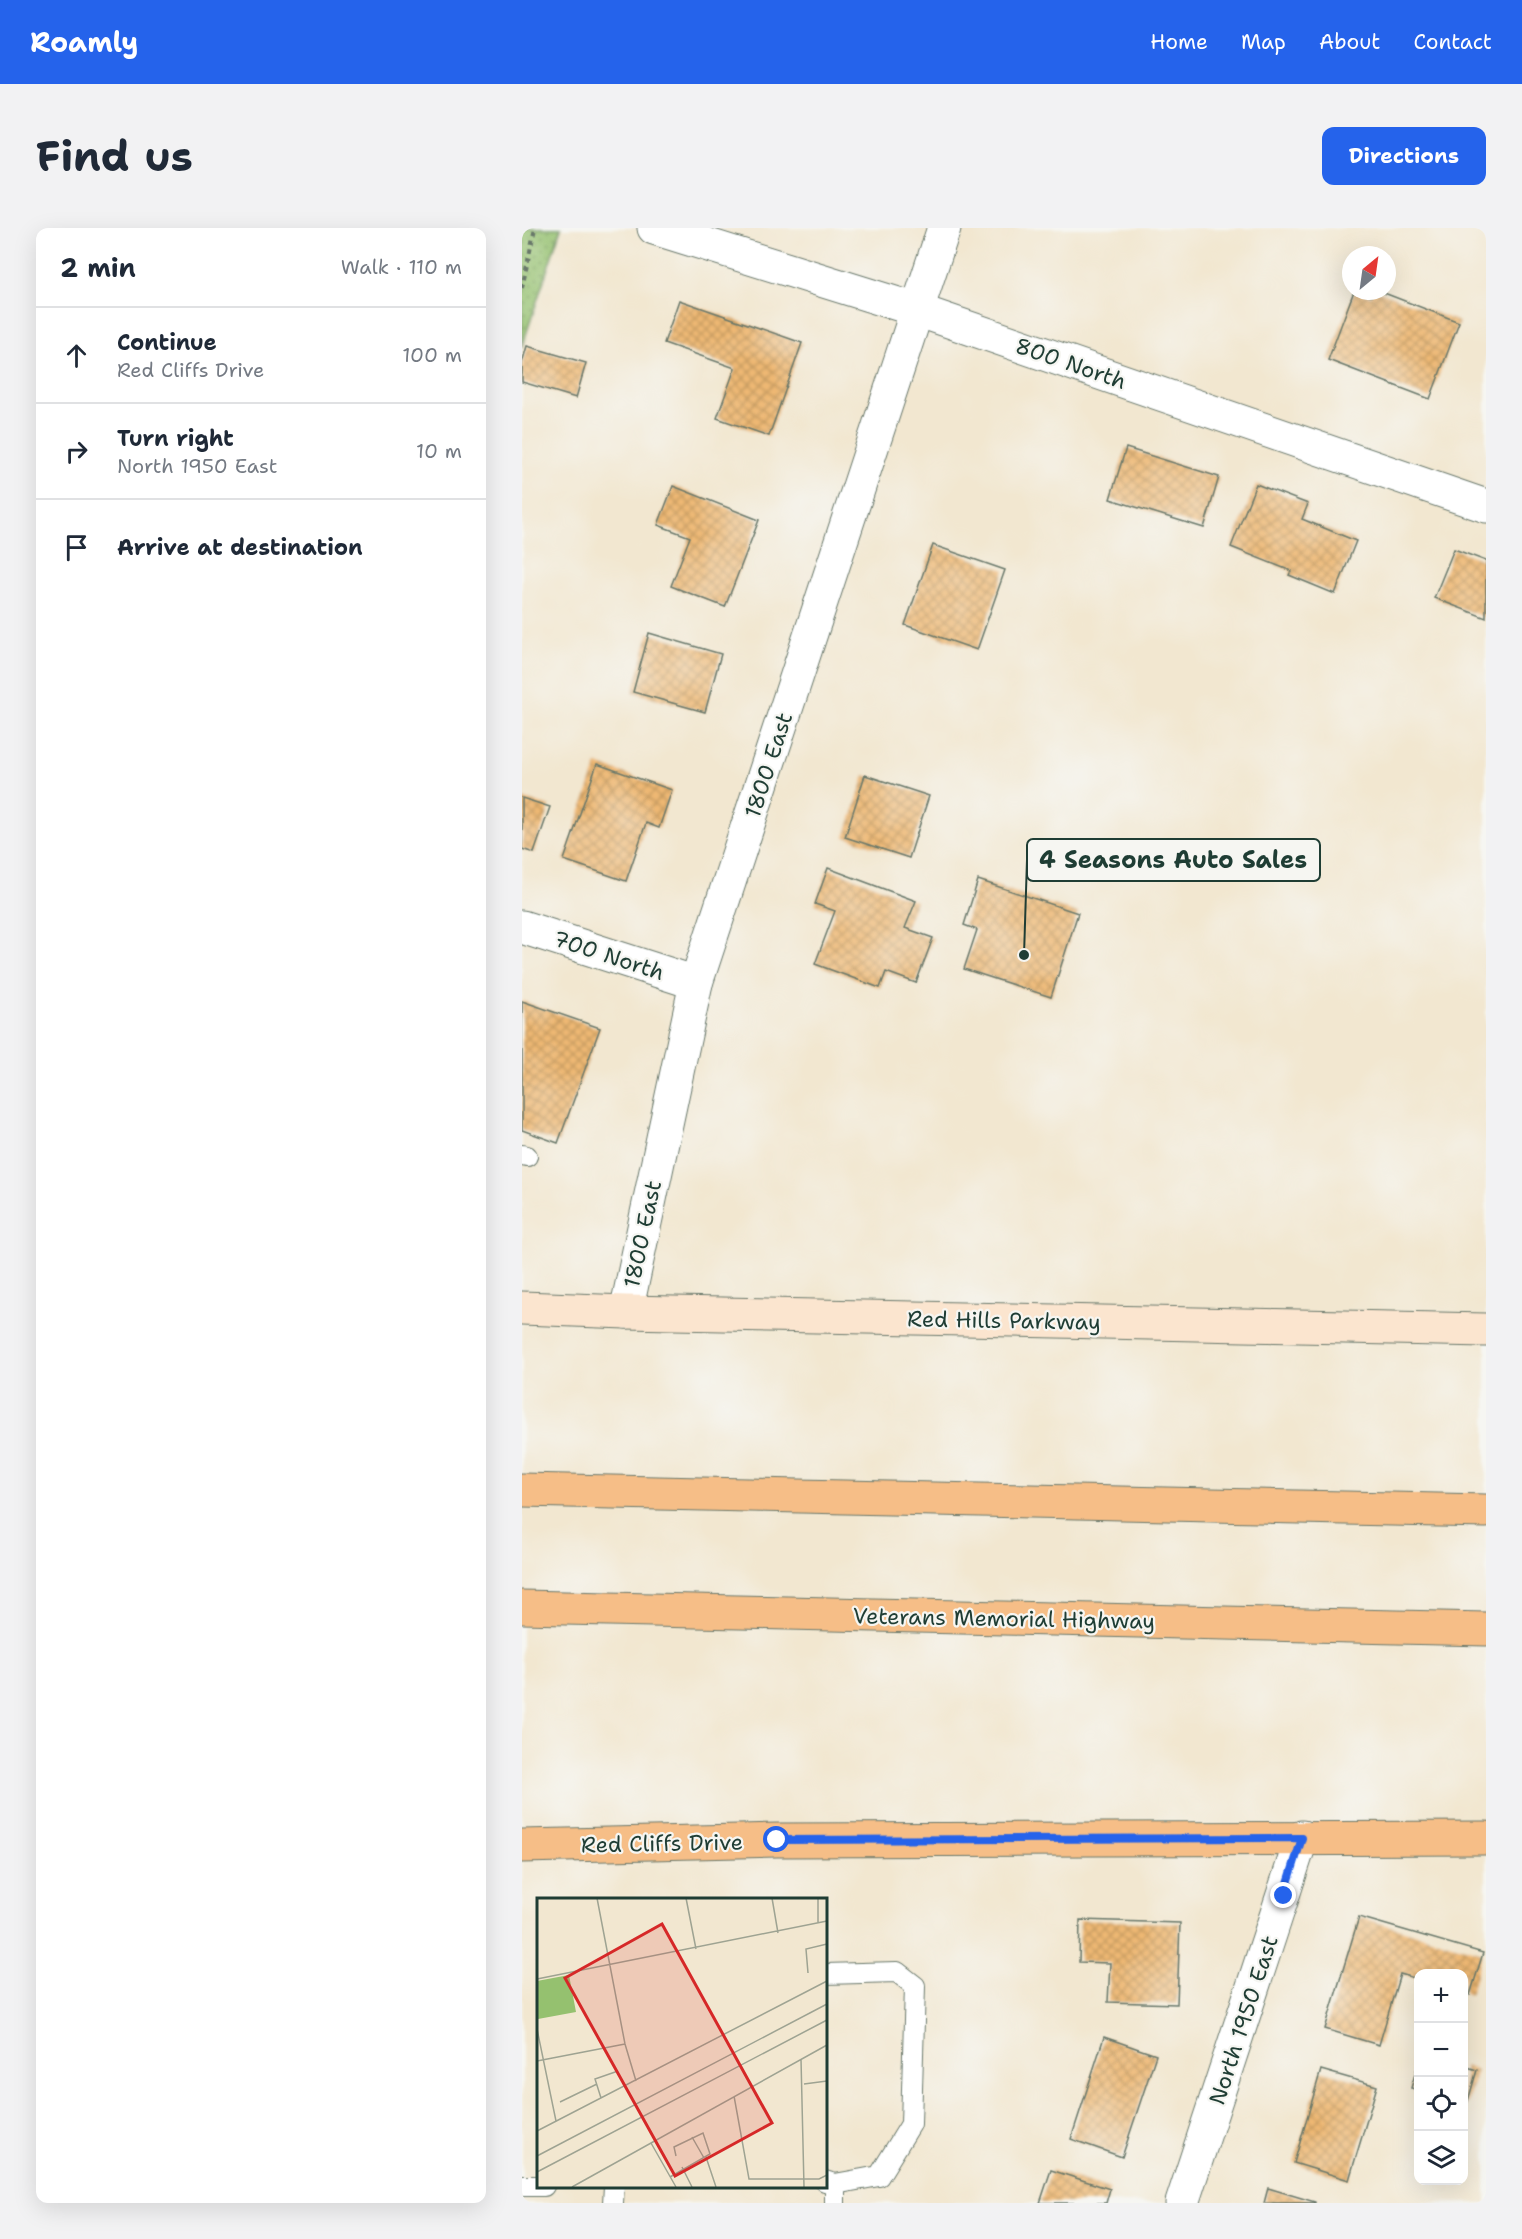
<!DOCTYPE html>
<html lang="en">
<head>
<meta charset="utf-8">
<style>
  :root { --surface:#fff; --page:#f2f2f3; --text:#1f2937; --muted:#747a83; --line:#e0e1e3; --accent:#2563eb }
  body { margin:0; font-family:"Shantell Sans",sans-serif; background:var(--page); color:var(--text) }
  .controls { position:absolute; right:18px; bottom:18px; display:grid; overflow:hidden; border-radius:12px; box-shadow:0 6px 24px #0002 }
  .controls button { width:54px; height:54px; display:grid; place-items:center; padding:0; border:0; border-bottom:2px solid var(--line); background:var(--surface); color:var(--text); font:30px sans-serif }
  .compass { position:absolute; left:820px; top:18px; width:54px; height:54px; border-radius:50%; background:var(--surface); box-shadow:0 6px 24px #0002; rotate:29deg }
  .stop { position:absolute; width:18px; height:18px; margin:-14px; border:4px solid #2563eb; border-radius:50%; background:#fff }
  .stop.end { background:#2563eb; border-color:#fff; box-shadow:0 2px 6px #0008 }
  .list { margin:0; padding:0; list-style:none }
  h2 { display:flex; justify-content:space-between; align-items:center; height:78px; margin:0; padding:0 24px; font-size:26px }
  h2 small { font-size:20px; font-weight:400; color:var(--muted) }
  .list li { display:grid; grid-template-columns:39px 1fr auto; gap:18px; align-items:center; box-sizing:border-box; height:96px; padding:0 24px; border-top:2px solid var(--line) }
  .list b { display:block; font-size:22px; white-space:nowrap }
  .list p { margin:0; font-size:20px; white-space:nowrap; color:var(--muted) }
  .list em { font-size:20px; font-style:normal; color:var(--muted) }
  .icon { flex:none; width:33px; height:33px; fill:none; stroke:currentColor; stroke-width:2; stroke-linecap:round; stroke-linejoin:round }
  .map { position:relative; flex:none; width:964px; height:1975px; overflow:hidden; border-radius:12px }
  header { display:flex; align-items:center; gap:36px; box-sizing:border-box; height:84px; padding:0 30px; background:var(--accent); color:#fff }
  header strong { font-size:28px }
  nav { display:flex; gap:33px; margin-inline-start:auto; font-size:21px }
  .intro { display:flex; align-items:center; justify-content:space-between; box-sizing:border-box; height:144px; padding:0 36px }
  h1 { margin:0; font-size:42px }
  .button { padding:15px 27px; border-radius:12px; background:var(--accent); color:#fff; font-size:21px; font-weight:700 }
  main { display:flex; gap:36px; padding:0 36px }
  aside { flex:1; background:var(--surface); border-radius:12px; box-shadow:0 6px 24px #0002 }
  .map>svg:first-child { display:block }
</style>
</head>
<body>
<header>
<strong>Roamly</strong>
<nav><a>Home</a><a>Map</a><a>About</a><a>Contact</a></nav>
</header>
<div class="intro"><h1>Find us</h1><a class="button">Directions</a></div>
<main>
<aside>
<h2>2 min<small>Walk · 110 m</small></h2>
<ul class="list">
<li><svg class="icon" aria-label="ahead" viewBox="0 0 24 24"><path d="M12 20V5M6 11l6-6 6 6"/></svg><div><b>Continue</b><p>Red Cliffs Drive</p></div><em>100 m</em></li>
<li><svg class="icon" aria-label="right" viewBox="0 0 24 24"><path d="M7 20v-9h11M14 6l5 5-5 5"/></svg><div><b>Turn right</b><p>North 1950 East</p></div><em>10 m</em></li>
<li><svg class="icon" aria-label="arrive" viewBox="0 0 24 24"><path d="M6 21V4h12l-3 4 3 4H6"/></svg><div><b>Arrive at destination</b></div></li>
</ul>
</aside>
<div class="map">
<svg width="964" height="1975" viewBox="0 0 964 1975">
  <defs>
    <pattern id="park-dots" width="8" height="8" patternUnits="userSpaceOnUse" patternTransform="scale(1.5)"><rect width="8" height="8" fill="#95c16f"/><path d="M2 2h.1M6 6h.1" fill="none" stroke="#799e5c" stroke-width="1.8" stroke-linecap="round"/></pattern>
    <pattern id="building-cross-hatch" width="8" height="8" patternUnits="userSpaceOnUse" patternTransform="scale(1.5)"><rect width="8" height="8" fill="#eeb873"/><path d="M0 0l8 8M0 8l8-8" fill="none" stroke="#c0975f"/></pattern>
  </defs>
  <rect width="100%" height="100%" fill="#f6f6f2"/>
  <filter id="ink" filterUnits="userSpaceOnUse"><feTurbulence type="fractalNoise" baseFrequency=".0167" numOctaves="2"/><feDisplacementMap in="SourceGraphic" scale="12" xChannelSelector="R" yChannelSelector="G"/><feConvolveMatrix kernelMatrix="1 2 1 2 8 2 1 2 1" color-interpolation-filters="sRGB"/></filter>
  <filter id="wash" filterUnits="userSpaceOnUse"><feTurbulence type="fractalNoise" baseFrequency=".008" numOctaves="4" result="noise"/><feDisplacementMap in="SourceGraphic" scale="24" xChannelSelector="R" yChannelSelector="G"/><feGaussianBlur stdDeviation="1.35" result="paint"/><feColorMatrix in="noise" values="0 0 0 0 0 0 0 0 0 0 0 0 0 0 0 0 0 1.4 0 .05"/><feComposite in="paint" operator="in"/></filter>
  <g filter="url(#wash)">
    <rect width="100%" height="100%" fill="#f2e7d0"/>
    <polygon fill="url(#park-dots)" stroke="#5a7f52" stroke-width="1.5" points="0,0 39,0 0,119"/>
    <g id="blocks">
      <g fill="url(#building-cross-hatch)">
        <polygon points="832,63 849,68 851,63 857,63 937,94 908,171 806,132"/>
        <polygon points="157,72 280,115 247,208 195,190 213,140 142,115"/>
        <polygon points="5,118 64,135 54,170 0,154 0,135"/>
        <polygon points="604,220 697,249 682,300 588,271"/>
        <polygon points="734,256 786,276 780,291 834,313 813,366 767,347 769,343 709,319"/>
        <polygon points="151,258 237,292 203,379 149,358 168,309 136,297"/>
        <polygon points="411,317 483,342 455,422 383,397"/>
        <polygon points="932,321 964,333 964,390 912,370"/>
        <polygon points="127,405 199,426 183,484 111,464"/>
        <polygon points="75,536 150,562 137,600 124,595 104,653 42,632"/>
        <polygon points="343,547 407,568 387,630 323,609"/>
        <polygon points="0,570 28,579 12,625 0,621"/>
        <polygon points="306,640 394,673 383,700 411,710 394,755 364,744 358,760 293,736 313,683 293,676"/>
        <polygon points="456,652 556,685 529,769 442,741 455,702 442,697"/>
        <polygon points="0,773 78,800 36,915 0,902"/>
        <polygon points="837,1689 961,1725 948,1767 942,1765 942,1746 896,1746 896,1751 878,1746 857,1817 803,1801"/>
        <polygon points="558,1692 658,1695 655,1776 586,1774 588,1735 557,1734"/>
        <polygon points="582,1809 634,1827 600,1929 549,1911"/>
        <polygon points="896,1836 896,1862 889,1860"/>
        <polygon points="942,1838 955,1842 945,1876 942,1875"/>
        <polygon points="799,1842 855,1858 827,1952 772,1935"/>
        <polygon points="529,1942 588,1961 584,1975 518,1975"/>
        <polygon points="746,1960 793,1974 793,1975 742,1975"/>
      </g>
    </g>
  </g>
  <g filter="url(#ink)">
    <use href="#blocks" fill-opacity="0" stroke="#69786b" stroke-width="1.5"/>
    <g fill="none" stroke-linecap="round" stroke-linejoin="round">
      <g stroke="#69786b" stroke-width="22">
        <g id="lane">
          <polyline points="0,927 5,928"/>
          <polyline points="303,1746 375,1744 393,1758 389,1896 357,1948 313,1956 303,1953"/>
          <polyline points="0,1958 22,1958"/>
          <polyline points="91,1975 92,1958"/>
          <polyline points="313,1975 313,1956"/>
        </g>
      </g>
      <g stroke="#69786b" stroke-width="35">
        <g id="street">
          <polyline points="132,0 395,82 964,278"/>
          <polyline points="0,699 174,755"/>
          <polyline points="104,1084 174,755 422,0"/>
          <polyline points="660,1975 780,1609"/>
        </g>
      </g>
      <g stroke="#69786b" stroke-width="35">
        <polyline id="secondary" points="0,1080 104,1084 964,1102"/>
      </g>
      <g stroke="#69786b" stroke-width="35">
        <polyline id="primary" points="0,1618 255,1612 964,1610"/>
      </g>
      <g stroke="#69786b" stroke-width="35">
        <g id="highway">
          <polyline points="0,1262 964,1283"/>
          <polyline points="0,1379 964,1401"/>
        </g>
      </g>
      <polyline stroke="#69786b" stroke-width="4" stroke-dasharray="4.5 4.5" stroke-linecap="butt" points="0,60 13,0"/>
      <use href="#lane" stroke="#fff" stroke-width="20"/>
      <use href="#street" stroke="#fff" stroke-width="33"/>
      <use href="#secondary" stroke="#fbe5cf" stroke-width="33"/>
      <use href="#primary" stroke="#f6be87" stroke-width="33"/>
      <use href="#highway" stroke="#f6be87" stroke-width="33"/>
    </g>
  </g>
  <g fill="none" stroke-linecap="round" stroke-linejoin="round" filter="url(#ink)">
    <polyline stroke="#2563eb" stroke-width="8" points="255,1612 780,1610 762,1668"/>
  </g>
  <g text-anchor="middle" stroke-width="4.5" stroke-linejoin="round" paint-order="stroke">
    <g font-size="22" fill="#1f3d34" stroke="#f6f6f2">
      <text transform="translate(549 135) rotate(19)" y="8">800 North</text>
      <text transform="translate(246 537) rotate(-72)" y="8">1800 East</text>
      <text transform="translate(87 727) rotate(18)" y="8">700 North</text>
      <text transform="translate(120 1006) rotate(-78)" y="8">1800 East</text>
      <text transform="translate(482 1092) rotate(1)" y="8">Red Hills Parkway</text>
      <text transform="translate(482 1390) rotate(1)" y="8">Veterans Memorial Highway</text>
      <text transform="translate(140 1615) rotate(-1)" y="8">Red Cliffs Drive</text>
      <text transform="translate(721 1792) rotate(-72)" y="8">North 1950 East</text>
    </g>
  </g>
  <g transform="translate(15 1670)">
    <rect width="290" height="290" fill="#f2e7d0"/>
    <path d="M32,77L39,114L1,121L0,83Z" fill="#95c16f"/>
    <path fill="none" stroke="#9ea392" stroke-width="1.5" d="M60,0L88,146L99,183M149,0L159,51M235,0L241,35M281,0V25M271,75L269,51L290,46M0,81L290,23M0,131L19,223M264,161L267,289M0,163L88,146M267,186L290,183M197,198L212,281H282L290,277M64,200L58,181L81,173M23,204L60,186M0,233L290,83M155,239L167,260M114,245L139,289M0,258L290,106M169,259L179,289M145,269L155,289M0,274L290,122M133,279L173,256L166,235L137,249L139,258M35,289L290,147"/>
    <path fill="#d62828" fill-opacity="0.15" stroke="#d62828" stroke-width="3" d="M125,26L235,225L138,278L28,80Z"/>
    <rect width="290" height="290" fill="none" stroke="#1f3d34" stroke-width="3"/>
  </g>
  <path fill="none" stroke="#1f3d34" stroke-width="2" d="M502 727L505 632"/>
  <circle fill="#1f3d34" stroke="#f6f6f2" stroke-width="2" cx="502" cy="727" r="6"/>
  <rect fill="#f6f6f2" stroke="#1f3d34" stroke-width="2" x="505" y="611" width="293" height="42" rx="6"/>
  <g font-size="24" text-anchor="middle" font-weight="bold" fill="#1f3d34">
    <text x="651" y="640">4 Seasons Auto Sales</text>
  </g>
</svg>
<div class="controls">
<button>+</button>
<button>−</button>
<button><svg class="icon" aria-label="locate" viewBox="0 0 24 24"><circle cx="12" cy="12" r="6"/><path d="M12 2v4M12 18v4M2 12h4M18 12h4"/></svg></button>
<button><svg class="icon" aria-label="layers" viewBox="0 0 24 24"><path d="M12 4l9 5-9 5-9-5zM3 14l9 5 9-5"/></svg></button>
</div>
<svg class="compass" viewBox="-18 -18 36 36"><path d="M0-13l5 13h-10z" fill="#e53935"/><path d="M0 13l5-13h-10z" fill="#747a83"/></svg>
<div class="stop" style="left:255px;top:1612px"></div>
<div class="stop end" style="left:762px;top:1668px"></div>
</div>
</main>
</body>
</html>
